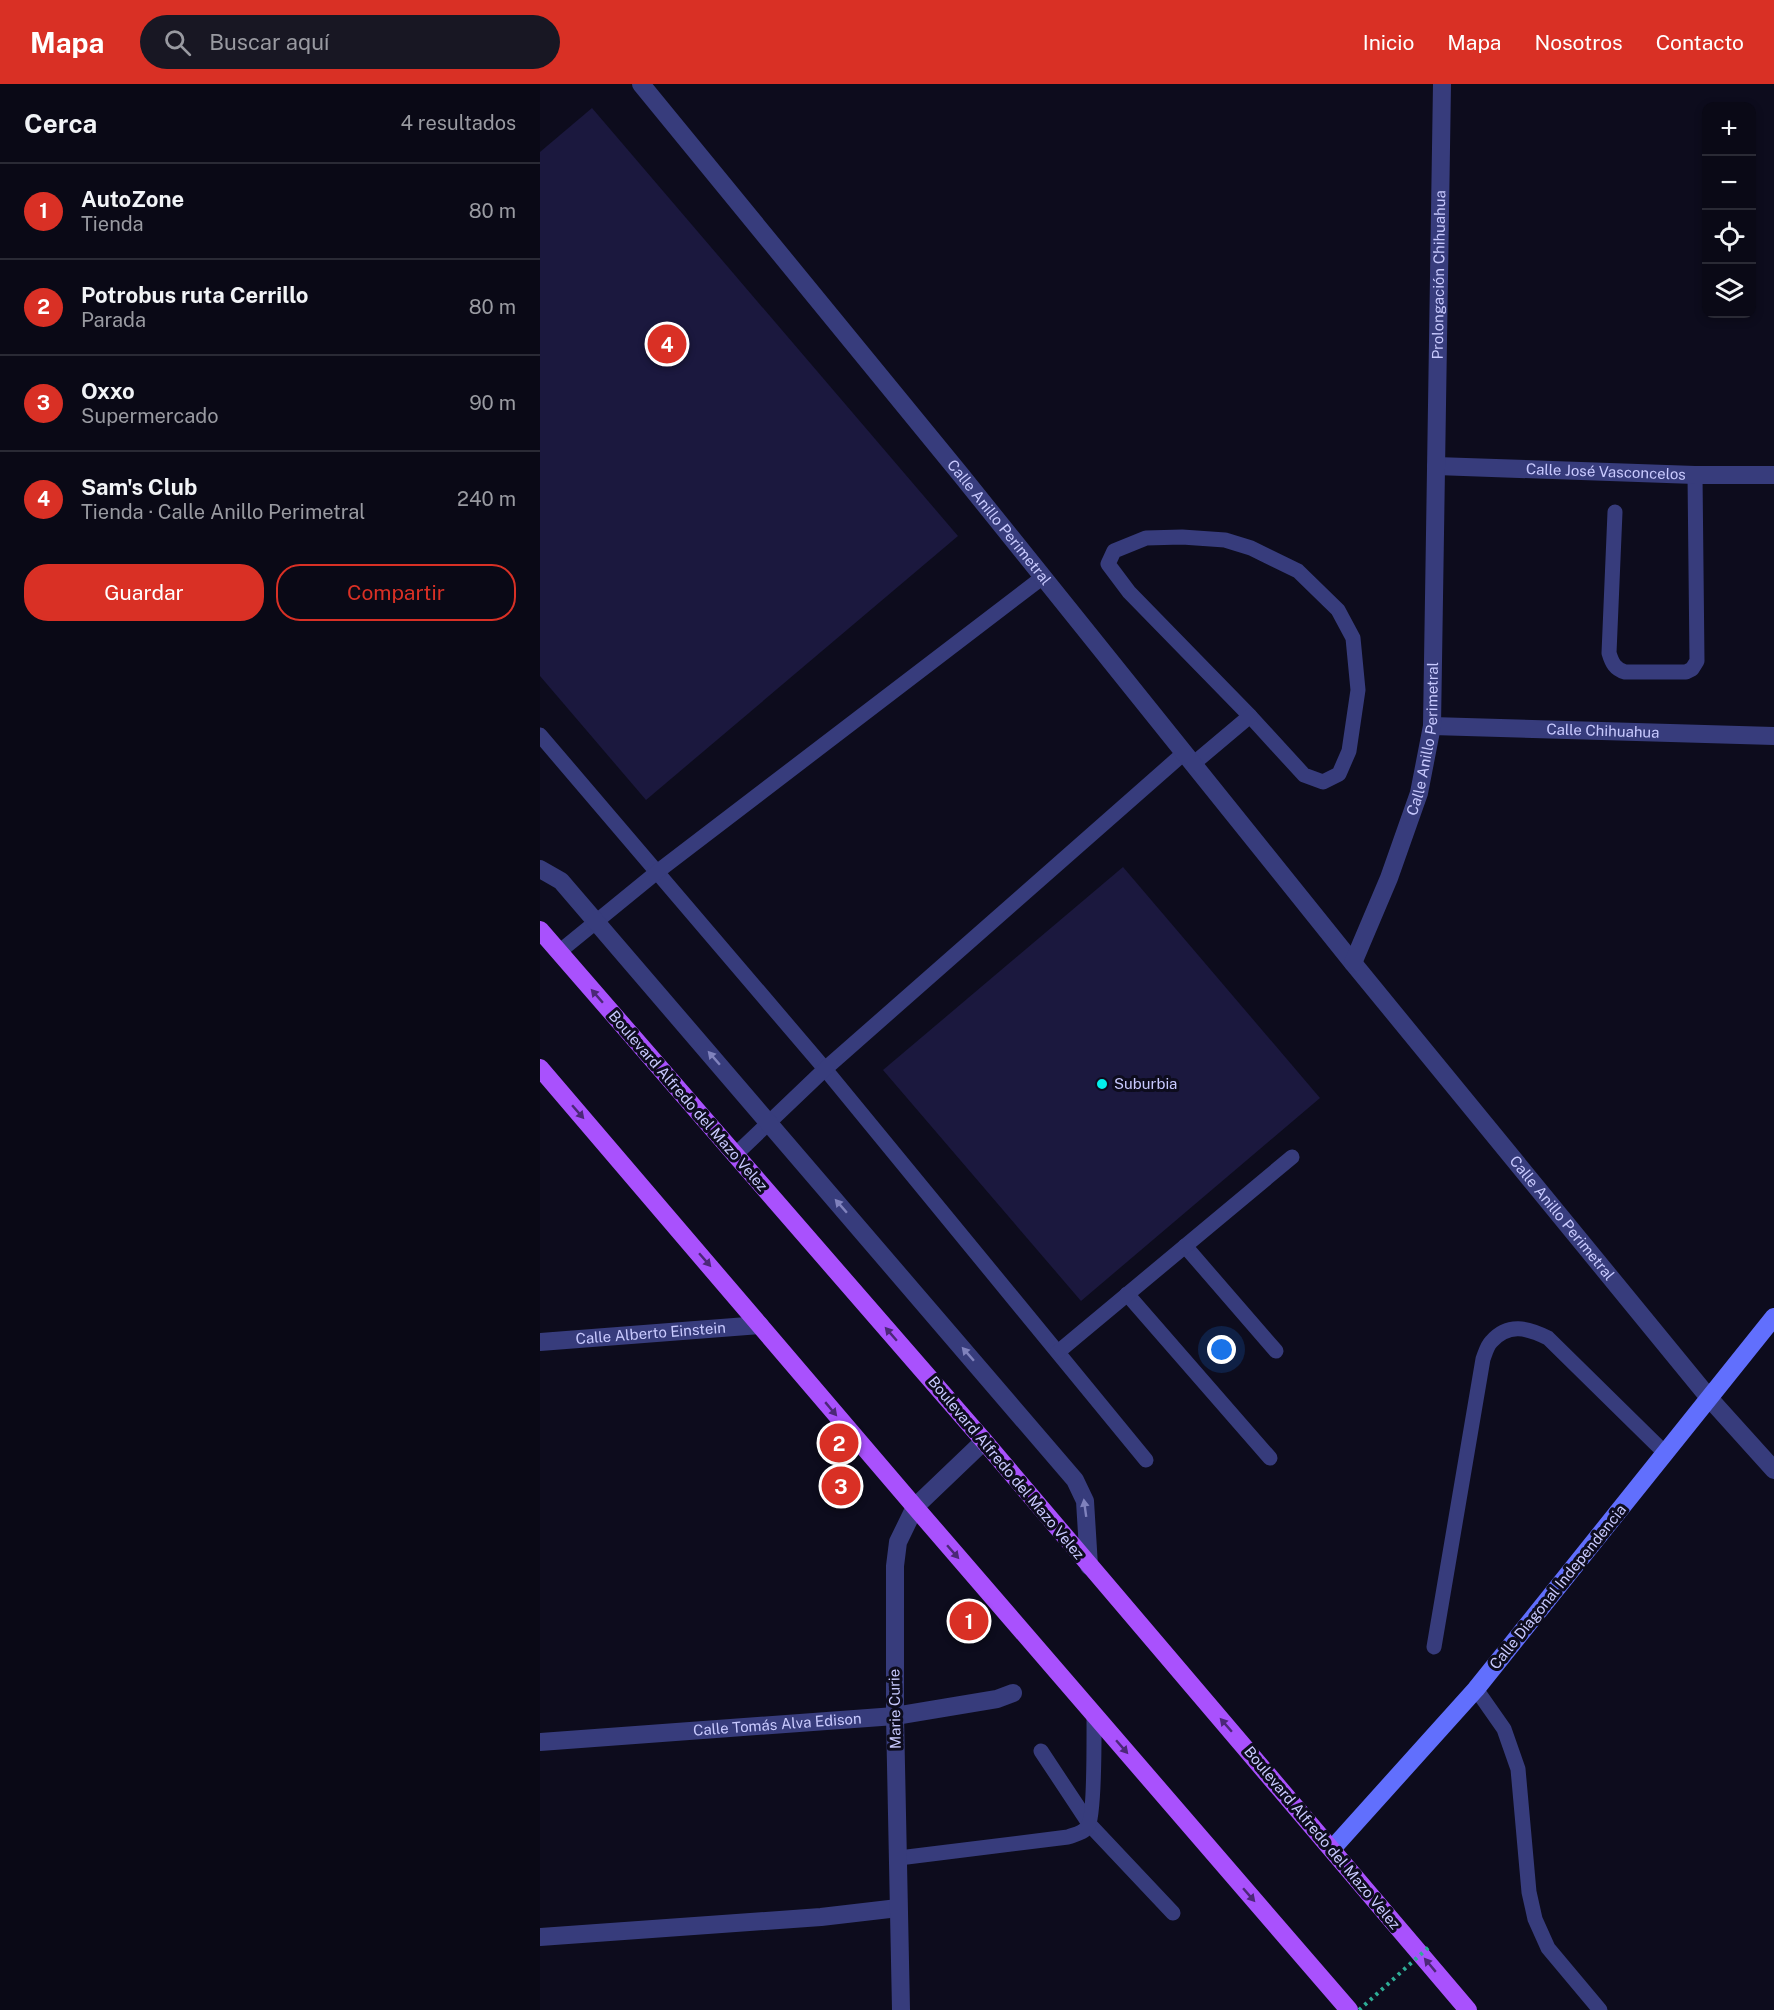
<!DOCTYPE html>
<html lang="es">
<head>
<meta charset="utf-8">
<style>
  :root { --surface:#0a0916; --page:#181723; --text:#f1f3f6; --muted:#999aa1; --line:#2a2a35; --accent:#d93025 }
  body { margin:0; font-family:"Public Sans",sans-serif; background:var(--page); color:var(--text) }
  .controls { position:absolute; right:18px; top:18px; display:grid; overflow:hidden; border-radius:12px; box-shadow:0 3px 9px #0003 }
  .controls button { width:54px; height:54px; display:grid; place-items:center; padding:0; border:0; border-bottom:2px solid var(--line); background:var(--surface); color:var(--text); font:30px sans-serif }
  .you { position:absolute; left:682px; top:1266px; width:21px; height:21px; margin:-15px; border:4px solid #fff; border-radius:50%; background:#1a73e8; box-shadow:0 0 0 9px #1a73e833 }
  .badge { display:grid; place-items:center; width:39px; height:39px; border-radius:50%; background:var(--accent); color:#fff; font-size:20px; font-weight:700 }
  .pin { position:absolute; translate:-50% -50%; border:3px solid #fff; box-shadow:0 2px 6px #0006 }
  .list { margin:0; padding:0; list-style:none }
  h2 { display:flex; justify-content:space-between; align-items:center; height:78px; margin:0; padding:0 24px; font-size:26px }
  h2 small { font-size:20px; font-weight:400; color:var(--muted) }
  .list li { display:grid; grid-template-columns:39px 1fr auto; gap:18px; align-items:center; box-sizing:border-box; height:96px; padding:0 24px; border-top:2px solid var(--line) }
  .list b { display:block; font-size:22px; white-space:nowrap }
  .list p { margin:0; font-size:20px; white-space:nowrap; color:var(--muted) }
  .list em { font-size:20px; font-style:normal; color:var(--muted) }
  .actions { display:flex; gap:12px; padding:18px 24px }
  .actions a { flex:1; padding:14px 0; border:2px solid var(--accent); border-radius:24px; text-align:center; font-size:21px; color:var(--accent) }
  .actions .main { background:var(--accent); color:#fff }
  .icon { flex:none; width:33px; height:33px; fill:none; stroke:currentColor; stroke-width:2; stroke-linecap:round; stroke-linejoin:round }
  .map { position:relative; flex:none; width:1234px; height:1926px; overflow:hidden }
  header { display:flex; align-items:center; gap:36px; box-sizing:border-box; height:84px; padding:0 30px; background:var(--accent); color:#fff }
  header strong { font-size:28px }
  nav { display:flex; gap:33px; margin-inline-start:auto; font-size:21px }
  .search { width:420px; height:54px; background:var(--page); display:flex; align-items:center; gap:15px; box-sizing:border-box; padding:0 21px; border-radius:33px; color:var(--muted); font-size:22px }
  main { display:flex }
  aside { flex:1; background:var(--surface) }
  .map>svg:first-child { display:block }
</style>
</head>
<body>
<header>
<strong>Mapa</strong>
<div class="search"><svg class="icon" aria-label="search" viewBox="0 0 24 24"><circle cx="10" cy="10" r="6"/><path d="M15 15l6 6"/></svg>Buscar aquí</div>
<nav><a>Inicio</a><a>Mapa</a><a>Nosotros</a><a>Contacto</a></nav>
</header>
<main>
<aside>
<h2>Cerca<small>4 resultados</small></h2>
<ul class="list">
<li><span class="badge">1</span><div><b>AutoZone</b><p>Tienda</p></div><em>80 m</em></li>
<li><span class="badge">2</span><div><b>Potrobus ruta Cerrillo</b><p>Parada</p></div><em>80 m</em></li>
<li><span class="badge">3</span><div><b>Oxxo</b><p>Supermercado</p></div><em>90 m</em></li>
<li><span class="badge">4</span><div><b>Sam's Club</b><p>Tienda · Calle Anillo Perimetral</p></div><em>240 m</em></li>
</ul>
<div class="actions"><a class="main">Guardar</a><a>Compartir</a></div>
</aside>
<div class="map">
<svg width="1234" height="1926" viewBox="0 0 1234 1926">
  <rect width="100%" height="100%" fill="#0d0c1d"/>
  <g fill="#1b183e">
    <polygon points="52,24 418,452 106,716 0,592 0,68"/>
    <polygon points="583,783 780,1014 541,1217 343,986"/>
  </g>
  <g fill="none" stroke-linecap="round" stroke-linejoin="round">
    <g stroke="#373c7c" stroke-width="15">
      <path d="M1075,428L1069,569C1072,579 1075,585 1085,588H1146L1152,585L1157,577L1155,391"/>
      <polygon points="642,453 685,456 711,464 758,487 798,526 813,554 818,606 809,667 799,690 783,698 764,691 710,632 589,508 568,480 574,467 606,454"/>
      <polyline points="0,651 285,985 606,1376"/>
      <polyline points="653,680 710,632"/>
      <polyline points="19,868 117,788 503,493"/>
      <polyline points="195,1071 285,985 644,669"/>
      <polyline points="645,1162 736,1267"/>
      <polyline points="587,1210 730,1374"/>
      <polyline points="518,1268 752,1073"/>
      <path d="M894,1563L943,1275C945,1270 947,1262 951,1258C968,1238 988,1244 1008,1254L1126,1370"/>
      <polyline points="936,1605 964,1645 978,1685 989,1808 995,1835 1008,1864 1060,1926"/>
      <polyline points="501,1667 550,1741 633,1829"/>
      <path d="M359,1774L528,1753C536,1750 544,1749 548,1742C555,1732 554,1648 554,1631"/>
    </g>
    <g stroke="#373c7c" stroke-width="18">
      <path id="s1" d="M101,0L421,391L813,879L1170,1315L1234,1386"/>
      <path id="s2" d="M896,382L1155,391H1234"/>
      <path id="s3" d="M892,642L1234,652"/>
      <polyline points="0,785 21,797 535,1396 545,1417 549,1482"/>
      <path id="s4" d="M813,879L849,794L879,709L892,642L902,0"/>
      <path id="s5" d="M0,1258L220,1241"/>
      <path id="s6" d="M0,1658L355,1632L457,1615L473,1609"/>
      <polyline points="0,1853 281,1833 358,1824"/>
      <polyline points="361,1926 355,1632 355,1482 358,1458 375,1423 444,1357"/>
    </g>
    <polyline stroke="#616ffd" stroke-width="18" points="792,1765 936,1605 1234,1233"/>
    <g stroke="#a951fd" stroke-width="18">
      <polyline points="0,846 444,1357 928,1926"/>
      <polyline points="0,984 375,1423 809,1926"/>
    </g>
    <polyline stroke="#2ead96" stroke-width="4" stroke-dasharray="3 4.5" stroke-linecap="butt" points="819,1926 889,1863"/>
  </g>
  <defs><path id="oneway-solid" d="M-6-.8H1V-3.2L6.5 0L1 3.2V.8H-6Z" transform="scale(1.5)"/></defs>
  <g fill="#4b2877">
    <use href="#oneway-solid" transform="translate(57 912) rotate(-131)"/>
    <use href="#oneway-solid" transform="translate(38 1028) rotate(49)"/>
    <use href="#oneway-solid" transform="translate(165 1176) rotate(49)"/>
    <use href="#oneway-solid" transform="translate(351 1250) rotate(-131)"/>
    <use href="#oneway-solid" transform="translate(291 1325) rotate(50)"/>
    <use href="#oneway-solid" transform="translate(413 1468) rotate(49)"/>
    <use href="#oneway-solid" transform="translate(686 1641) rotate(-131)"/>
    <use href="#oneway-solid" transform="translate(582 1663) rotate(49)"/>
    <use href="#oneway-solid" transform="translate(709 1811) rotate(49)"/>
    <use href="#oneway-solid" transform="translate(890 1881) rotate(-130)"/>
  </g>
  <g fill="#8082bd">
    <use href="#oneway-solid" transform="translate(174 974) rotate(-131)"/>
    <use href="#oneway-solid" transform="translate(301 1122) rotate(-131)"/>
    <use href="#oneway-solid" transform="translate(428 1270) rotate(-131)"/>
    <use href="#oneway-solid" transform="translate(545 1424) rotate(-98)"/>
  </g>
  <circle fill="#03f0ec" stroke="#0d0c1d" stroke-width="2" cx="562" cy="1000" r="6"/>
  <g text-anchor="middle" stroke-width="6" stroke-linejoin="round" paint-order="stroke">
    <g font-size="15" fill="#c8c9fe" stroke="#0d0c1d">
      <text dy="5" stroke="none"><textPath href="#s4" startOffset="702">Prolongación Chihuahua</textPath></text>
      <text dy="5" stroke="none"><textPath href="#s2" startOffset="170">Calle José Vasconcelos</textPath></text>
      <text dy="5" stroke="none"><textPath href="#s1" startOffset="566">Calle Anillo Perimetral</textPath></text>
      <text dy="5" stroke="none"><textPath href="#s3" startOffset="171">Calle Chihuahua</textPath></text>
      <text dy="5" stroke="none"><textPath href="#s4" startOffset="237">Calle Anillo Perimetral</textPath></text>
      <text transform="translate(148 1017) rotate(49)" y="5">Boulevard Alfredo del Mazo Velez</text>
      <text dy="5" stroke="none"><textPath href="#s1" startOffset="1461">Calle Anillo Perimetral</textPath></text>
      <text dy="5" stroke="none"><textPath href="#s5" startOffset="111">Calle Alberto Einstein</textPath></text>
      <text transform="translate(466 1384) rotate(50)" y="5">Boulevard Alfredo del Mazo Velez</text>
      <text transform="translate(1018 1503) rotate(-51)" y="5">Calle Diagonal Independencia</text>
      <text transform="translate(355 1625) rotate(-91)" y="5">Marie Curie</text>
      <text dy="5" stroke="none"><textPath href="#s6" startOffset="238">Calle Tomás Alva Edison</textPath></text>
      <text transform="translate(782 1754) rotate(50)" y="5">Boulevard Alfredo del Mazo Velez</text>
    </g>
    <g font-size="15" fill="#c8c9fe" stroke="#0d0c1d" text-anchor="start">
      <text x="574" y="1005">Suburbia</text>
    </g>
  </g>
</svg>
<div class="controls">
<button>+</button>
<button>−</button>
<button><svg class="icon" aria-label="locate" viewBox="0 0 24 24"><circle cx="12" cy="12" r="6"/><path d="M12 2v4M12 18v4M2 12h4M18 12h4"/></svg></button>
<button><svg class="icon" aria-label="layers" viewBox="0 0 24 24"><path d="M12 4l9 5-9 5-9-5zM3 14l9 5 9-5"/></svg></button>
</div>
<div class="you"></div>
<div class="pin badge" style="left:429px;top:1537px">1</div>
<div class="pin badge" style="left:299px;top:1359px">2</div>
<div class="pin badge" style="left:301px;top:1402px">3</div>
<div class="pin badge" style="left:127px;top:260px">4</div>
</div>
</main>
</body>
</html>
